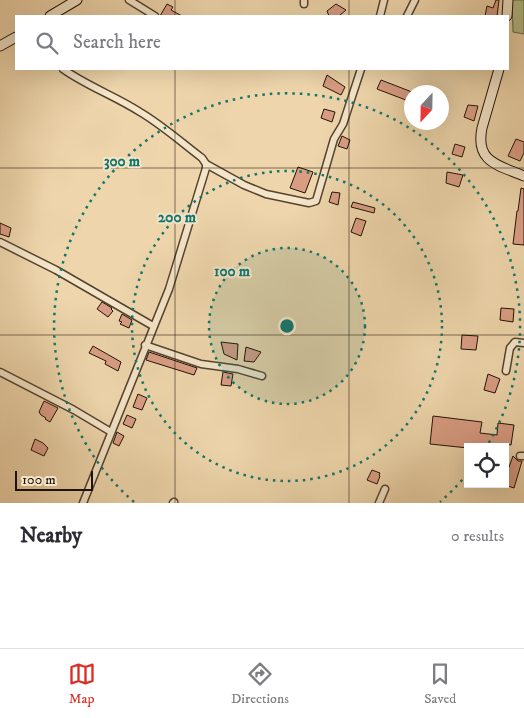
<!DOCTYPE html>
<html lang="en">
<head>
<meta charset="utf-8">
<style>
  :root { --surface:#fff; --page:#f7f7f7; --text:#2b2b33; --muted:#7c7c81; --line:#e1e1e2; --accent:#d93025 }
  body { margin:0; font-family:"IM FELL DW Pica",serif; background:var(--page); color:var(--text) }
  .controls { position:absolute; right:15px; bottom:15px; display:grid; overflow:hidden; border-radius:0px; box-shadow:0 5px 20px #0002 }
  .controls button { width:45px; height:45px; display:grid; place-items:center; padding:0; border:0; border-bottom:1px solid var(--line); background:var(--surface); color:var(--text); font:25px sans-serif }
  .compass { position:absolute; left:404px; top:85px; width:45px; height:45px; border-radius:50%; background:var(--surface); box-shadow:0 5px 20px #0002; rotate:202deg }
  .scale { position:absolute; left:15px; bottom:12px; width:78px; box-sizing:border-box; padding-left:5px; border:2px solid #201306; border-top:0; font-size:14px; line-height:18px; white-space:nowrap; color:#201306; -webkit-text-stroke:4px #f4e4c8; paint-order:stroke }
  .list { margin:0; padding:0; list-style:none }
  h2 { display:flex; justify-content:space-between; align-items:center; height:65px; margin:0; padding:0 20px; font-size:21px }
  h2 small { font-size:16px; font-weight:400; color:var(--muted) }
  .icon { flex:none; width:28px; height:28px; fill:none; stroke:currentColor; stroke-width:2; stroke-linecap:round; stroke-linejoin:round }
  .map { position:relative; flex:none; width:524px; height:503px; overflow:hidden }
  .search { position:absolute; background:var(--surface); box-shadow:0 5px 20px #0002; left:15px; right:15px; top:15px; height:55px; display:flex; align-items:center; gap:12px; box-sizing:border-box; padding:0 18px; border-radius:0px; color:var(--muted); font-size:19px }
  .sheet { height:145px; background:var(--surface) }
  nav { display:flex; justify-content:space-around; align-items:center; box-sizing:border-box; height:70px; border-top:1px solid var(--line); background:var(--surface); font-size:14px; color:var(--muted) }
  nav a { display:grid; justify-items:center; gap:2px }
  nav .on { color:var(--accent) }
  .map>svg:first-child { display:block }
</style>
</head>
<body>
<div class="map">
<svg width="524" height="503" viewBox="0 0 524 503">
  <rect width="100%" height="100%" fill="#eed5ab"/>
  <filter id="stains"><feTurbulence type="fractalNoise" baseFrequency=".004" numOctaves="4"/><feColorMatrix values="0 0 0 0 .2 0 0 0 0 .09 0 0 0 0 .02 0 0 0 .5 -.17"/></filter>
  <radialGradient id="worn" r=".72"><stop offset=".6" stop-color="#630" stop-opacity="0"/><stop offset="1" stop-color="#630" stop-opacity=".3"/></radialGradient>
  <polygon fill="#b5be8b" stroke="#6a6848" points="512,0 524,0 524,34 513,32"/>
  <g fill="#da9d84" stroke="#201306">
    <polygon points="496,0 499,0 497,16 485,16 487,6 493,8"/>
    <polygon points="167,4 173,7 171,10 182,16 160,16"/>
    <polygon points="336,4 346,10 339,16 329,16 327,11"/>
    <polygon points="327,75 345,87 341,95 323,86"/>
    <polygon points="381,80 412,92 411,102 377,89"/>
    <polygon points="468,105 478,106 474,121 464,117"/>
    <polygon points="324,109 335,112 332,122 321,118"/>
    <polygon points="342,136 350,140 347,149 338,146"/>
    <polygon points="516,139 524,142 524,153 520,161 508,156"/>
    <polygon points="455,144 465,147 462,157 452,154"/>
    <polygon points="298,167 313,172 305,193 290,188"/>
    <polygon points="447,172 463,175 459,187 446,183"/>
    <polygon points="521,188 524,189 524,245 513,244 517,211 518,211"/>
    <polygon points="332,192 340,193 338,205 329,202"/>
    <polygon points="353,202 375,208 374,213 351,207"/>
    <polygon points="356,218 366,221 361,236 351,232"/>
    <polygon points="0,223 11,228 9,237 0,234"/>
    <polygon points="102,302 112,308 111,309 113,311 108,317 97,309"/>
    <polygon points="501,308 514,309 513,322 500,320"/>
    <polygon points="122,314 132,320 129,328 120,324 122,322 119,321"/>
    <polygon points="462,335 478,336 476,350 461,349"/>
    <polygon points="221,342 238,344 237,360 224,354"/>
    <polygon points="93,346 121,362 118,371 105,364 106,361 89,353"/>
    <polygon points="246,347 261,352 254,362 244,361"/>
    <polygon points="149,352 197,368 194,375 146,360"/>
    <polygon points="223,372 233,374 231,386 221,385"/>
    <polygon points="488,374 500,379 495,393 484,390"/>
    <polygon points="138,394 147,398 142,410 133,407"/>
    <polygon points="44,401 58,408 50,422 45,419 46,418 41,415 39,412"/>
    <polygon points="127,415 136,419 132,428 123,424"/>
    <polygon points="433,416 482,422 480,433 497,435 498,423 514,425 511,445 504,444 504,447 468,448 430,444"/>
    <polygon points="117,432 124,436 119,446 113,443"/>
    <polygon points="35,439 43,443 48,448 44,456 31,450"/>
    <polygon points="513,456 518,461 522,461 514,488 505,485 505,478"/>
    <polygon points="372,470 380,473 379,475 380,476 377,484 367,480"/>
  </g>
  <g fill="none" stroke-linecap="round" stroke-linejoin="round">
    <g stroke="#54442f" stroke-width="9">
      <g id="street">
        <polyline points="129,0 155,16"/>
        <polyline points="304,0 304,4"/>
        <polyline points="380,16 384,0"/>
        <polyline points="407,16 415,0"/>
        <path d="M63,69C87,86 115,96 140,112C162,125 181,142 202,158L206,164V168L169,289L83,503"/>
        <polyline points="206,164 244,185 266,194 309,203 316,201 334,139 343,124 361,69"/>
        <polyline points="0,242 56,270 153,326"/>
        <polyline points="145,345 201,364 238,369 262,376"/>
        <polyline points="506,371 510,348 515,342 524,343"/>
        <polyline points="0,372 74,410 111,432"/>
        <polyline points="520,456 524,456"/>
        <polyline points="173,503 174,502"/>
        <polyline points="379,503 385,489"/>
      </g>
    </g>
    <g stroke="#201306" stroke-width="11">
      <g id="secondary">
        <polyline points="50,16 77,0"/>
        <polyline points="507,16 508,0"/>
        <polyline points="0,46 16,37"/>
        <path d="M499,69L482,128C475,162 498,165 524,176"/>
      </g>
    </g>
    <use href="#street" stroke="#f4e4c8" stroke-width="6"/>
    <use href="#secondary" stroke="#f4e4c8" stroke-width="9"/>
  </g>
  <path fill="none" stroke="#201306" stroke-width="1" stroke-opacity="0.55" d="M175,0V16M349,0V16M175,69V503M349,69V503M0,168H524M0,335H524"/>
  <circle cx="287" cy="326" r="78" fill="#0f766e" fill-opacity=".12"/>
  <g fill="none" stroke="#0f766e" stroke-width="2.5" stroke-dasharray="2.5 5">
    <circle cx="287" cy="326" r="78"/>
    <circle cx="287" cy="326" r="155"/>
    <path d="M467 474A233 233 0 0 1 440 502M134 502A233 233 0 1 1 487 446"/>
  </g>
  <circle cx="287" cy="326" r="8" fill="#0f766e" stroke="#f4e4c8" stroke-width="2.5"/>
  <g font-size="15" text-anchor="middle" font-weight="bold" fill="#0f766e" stroke="#f4e4c8" stroke-width="4" stroke-linejoin="round" paint-order="stroke">
    <text x="122" y="166">300 m</text>
    <text x="177" y="222">200 m</text>
    <text x="232" y="276">100 m</text>
  </g>
  <rect width="100%" height="100%" filter="url(#stains)"/>
  <rect width="100%" height="100%" fill="url(#worn)"/>
</svg>
<div class="controls">
<button><svg class="icon" aria-label="locate" viewBox="0 0 24 24"><circle cx="12" cy="12" r="6"/><path d="M12 2v4M12 18v4M2 12h4M18 12h4"/></svg></button>
</div>
<svg class="compass" viewBox="-18 -18 36 36"><path d="M0-13l5 13h-10z" fill="#e53935"/><path d="M0 13l5-13h-10z" fill="#7c7c81"/></svg>
<div class="scale">100 m</div>
<div class="search"><svg class="icon" aria-label="search" viewBox="0 0 24 24"><circle cx="10" cy="10" r="6"/><path d="M15 15l6 6"/></svg>Search here</div>
</div>
<section class="sheet">
<h2>Nearby<small>0 results</small></h2>
<ul class="list">
</ul>
</section>
<nav>
<a class="on"><svg class="icon" aria-label="map" viewBox="0 0 24 24"><path d="M3 6l6-2 6 2 6-2v14l-6 2-6-2-6 2zM9 4v14M15 6v14"/></svg>Map</a>
<a><svg class="icon" aria-label="directions" viewBox="0 0 24 24"><path d="M12 3l9 9-9 9-9-9zM9 14v-3h6M13 9l2 2-2 2"/></svg>Directions</a>
<a><svg class="icon" aria-label="saved" viewBox="0 0 24 24"><path d="M7 4h10v16l-5-4-5 4z"/></svg>Saved</a>
</nav>
</body>
</html>
